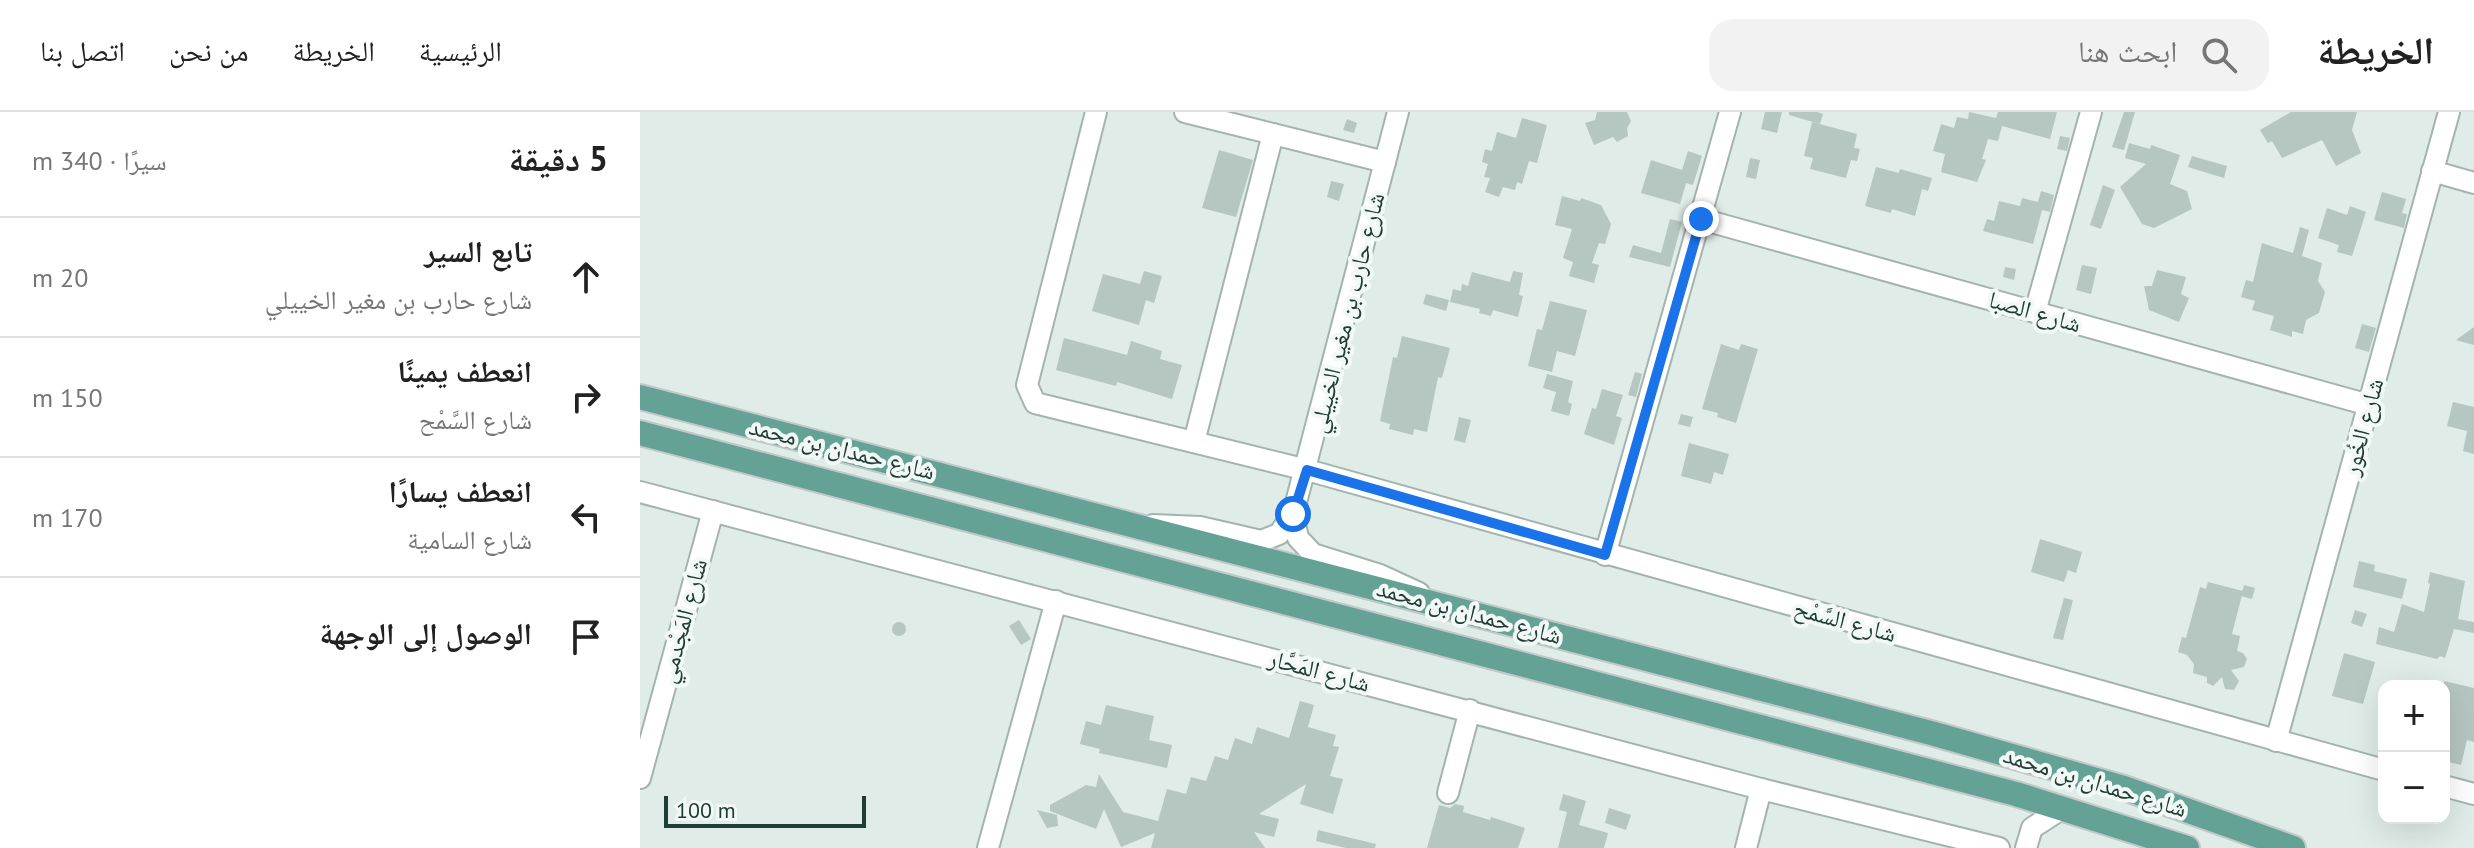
<!DOCTYPE html>
<html lang="ar">
<head>
<meta charset="utf-8">
<style>
  :root { --surface:#fff; --page:#f2f2f2; --text:#222; --muted:#767676; --line:#e0e0e0 }
  body { margin:0; font-family:"PT Sans","Noto Naskh Arabic",sans-serif; background:var(--page); color:var(--text); direction:rtl }
  .controls { position:absolute; right:24px; bottom:24px; display:grid; overflow:hidden; border-radius:16px; box-shadow:0 8px 32px #0002 }
  .controls button { width:72px; height:72px; display:grid; place-items:center; padding:0; border:0; border-bottom:2px solid var(--line); background:var(--surface); color:var(--text); font:40px sans-serif }
  .scale { position:absolute; left:24px; bottom:20px; width:202px; box-sizing:border-box; padding-left:8px; border:4px solid #213c36; border-top:0; font-size:22px; line-height:28px; white-space:nowrap; color:#213c36; -webkit-text-stroke:6px #f1f8f5; paint-order:stroke }
  .stop { position:absolute; width:24px; height:24px; margin:-18px; border:6px solid #1a73e8; border-radius:50%; background:#fff }
  .stop.end { background:#1a73e8; border-color:#fff; box-shadow:0 2px 8px #0008 }
  .list { margin:0; padding:0; list-style:none }
  h2 { display:flex; justify-content:space-between; align-items:center; height:104px; margin:0; padding:0 32px; font-size:34px }
  h2 small { font-size:26px; font-weight:400; color:var(--muted) }
  .list li { display:grid; grid-template-columns:52px 1fr auto; gap:24px; align-items:center; box-sizing:border-box; height:120px; padding:0 32px; border-top:2px solid var(--line) }
  .list b { display:block; font-size:30px; white-space:nowrap }
  .list p { margin:0; font-size:26px; white-space:nowrap; color:var(--muted) }
  .list em { font-size:26px; font-style:normal; color:var(--muted) }
  .icon { flex:none; width:44px; height:44px; fill:none; stroke:currentColor; stroke-width:2; stroke-linecap:round; stroke-linejoin:round }
  .map { position:relative; flex:none; width:1834px; height:736px; overflow:hidden; direction:ltr }
  header { display:flex; align-items:center; gap:48px; box-sizing:border-box; height:112px; padding:0 40px; background:var(--surface); border-bottom:2px solid var(--line) }
  header strong { font-size:38px }
  nav { display:flex; gap:44px; margin-inline-start:auto; font-size:28px }
  .search { width:560px; height:72px; background:var(--page); display:flex; align-items:center; gap:20px; box-sizing:border-box; padding:0 28px; border-radius:24px; color:var(--muted); font-size:30px }
  main { display:flex }
  aside { flex:1; background:var(--surface) }
  .map>svg:first-child { display:block }
</style>
</head>
<body>
<header>
<strong>الخريطة</strong>
<div class="search"><svg class="icon" aria-label="search" viewBox="0 0 24 24"><circle cx="10" cy="10" r="6"/><path d="M15 15l6 6"/></svg>ابحث هنا</div>
<nav><a>الرئيسية</a><a>الخريطة</a><a>من نحن</a><a>اتصل بنا</a></nav>
</header>
<main>
<div class="map">
<svg width="1834" height="736" viewBox="0 0 1834 736">
  <rect width="100%" height="100%" fill="#e0ece7"/>
  <g fill="#b6c6c0">
    <polygon points="957,0 987,0 991,9 987,16 988,24 977,30 973,25 954,33 945,11 955,8"/>
    <polygon points="1125,0 1142,0 1137,21 1121,17"/>
    <polygon points="1149,0 1177,0 1183,2 1180,12 1149,3"/>
    <polygon points="1329,0 1356,6 1358,0 1417,0 1410,27 1362,14 1358,29 1348,27 1342,47 1346,48 1337,70 1301,60 1305,42 1293,39 1301,12 1314,16 1317,5 1328,7"/>
    <polygon points="1484,0 1495,0 1484,38 1472,35"/>
    <polygon points="1651,0 1717,0 1712,18 1721,41 1696,54 1682,28 1642,46 1632,29 1628,31 1620,18"/>
    <polygon points="882,6 907,13 897,51 889,49 882,72 877,70 875,78 863,75 859,85 845,80 850,66 844,65 848,52 842,50 845,37 852,39 857,20 876,26"/>
    <polygon points="707,7 717,11 714,21 703,18"/>
    <polygon points="1172,10 1217,22 1214,36 1220,37 1217,49 1211,48 1206,66 1170,57 1173,46 1164,44"/>
    <polygon points="1420,24 1430,26 1427,39 1417,37"/>
    <polygon points="1489,31 1510,37 1511,33 1540,43 1530,72 1547,79 1552,97 1514,116 1502,112 1480,75 1506,52 1485,46"/>
    <polygon points="579,38 613,48 596,105 562,96"/>
    <polygon points="1048,39 1062,44 1053,73 1046,71 1040,92 1001,81 1011,48 1042,58"/>
    <polygon points="1552,44 1587,54 1584,66 1548,55"/>
    <polygon points="1110,46 1120,48 1116,67 1106,65"/>
    <polygon points="1236,55 1259,61 1260,57 1292,66 1288,79 1282,77 1275,104 1252,97 1251,101 1225,94"/>
    <polygon points="691,69 704,72 699,89 687,85"/>
    <polygon points="1463,73 1475,78 1461,117 1450,113"/>
    <polygon points="1401,79 1414,83 1410,100 1402,98 1393,132 1343,119 1347,107 1354,109 1359,89 1380,94 1382,86 1398,90"/>
    <polygon points="1742,80 1766,87 1762,101 1767,102 1764,116 1734,108"/>
    <polygon points="922,84 940,89 941,86 961,93 971,112 965,132 959,131 952,151 959,153 954,171 929,164 933,150 923,146 932,117 915,113"/>
    <polygon points="1710,94 1726,100 1712,144 1697,140 1699,133 1678,126 1687,96 1707,103"/>
    <polygon points="1030,107 1042,110 1030,155 989,145 993,133 1021,141"/>
    <polygon points="1660,115 1669,118 1662,144 1682,151 1678,169 1685,180 1679,201 1666,208 1663,222 1652,219 1652,225 1630,218 1634,204 1612,198 1615,189 1601,185 1606,168 1613,170 1622,131 1653,141"/>
    <polygon points="1442,153 1457,156 1451,182 1436,178"/>
    <polygon points="1365,155 1376,157 1374,168 1363,165"/>
    <polygon points="1517,158 1546,165 1541,182 1549,186 1539,210 1509,198 1504,174 1512,174"/>
    <polygon points="504,159 522,164 514,191 506,188 499,213 452,199 463,162 500,172"/>
    <polygon points="873,159 883,161 879,183 883,184 878,205 853,198 851,204 839,201 840,197 810,190 813,177 821,179 822,172 828,174 832,160 870,170"/>
    <polygon points="786,182 809,188 806,199 783,192"/>
    <polygon points="910,189 947,198 935,244 917,239 912,260 888,254 897,217 902,218"/>
    <polygon points="1722,212 1736,216 1729,240 1715,236"/>
    <polygon points="1834,215 1834,233 1816,228"/>
    <polygon points="762,224 810,236 802,266 798,265 787,320 774,317 773,323 749,317 750,312 740,309 753,245 757,246"/>
    <polygon points="424,226 487,243 491,229 522,239 520,247 542,253 532,287 477,270 476,274 416,258"/>
    <polygon points="1081,232 1099,238 1101,232 1118,237 1096,311 1077,305 1078,301 1062,297"/>
    <polygon points="995,260 1002,262 996,285 988,283"/>
    <polygon points="907,262 933,269 928,290 932,292 929,304 911,299 916,280 903,276"/>
    <polygon points="962,277 983,283 976,304 982,306 974,333 944,322 952,296 956,297"/>
    <polygon points="1813,290 1834,295 1834,342 1823,339 1827,319 1807,314"/>
    <polygon points="1041,302 1053,305 1050,315 1038,312"/>
    <polygon points="819,305 831,308 825,331 814,328"/>
    <polygon points="1049,331 1089,342 1083,363 1074,360 1071,372 1041,364"/>
    <polygon points="1400,427 1442,440 1436,461 1428,458 1424,470 1391,460"/>
    <polygon points="1719,449 1735,453 1734,459 1767,467 1762,487 1713,475"/>
    <polygon points="1790,460 1825,469 1818,507 1834,510 1834,521 1814,517 1805,546 1800,544 1797,547 1736,532 1739,515 1754,520 1762,492 1784,500 1790,472 1788,471"/>
    <polygon points="1568,470 1603,479 1592,522 1600,524 1597,539 1603,541 1607,547 1604,555 1591,558 1599,569 1594,578 1585,577 1582,565 1573,574 1567,571 1567,565 1553,561 1554,552 1547,543 1538,540 1542,525 1546,526 1560,475 1566,477"/>
    <polygon points="1604,473 1615,476 1612,487 1601,484"/>
    <polygon points="1424,486 1433,488 1423,528 1413,526"/>
    <polygon points="1715,498 1727,502 1722,515 1711,511"/>
    <polygon points="379,508 391,527 381,533 369,514"/>
    <circle cx="259" cy="517" r="7"/>
    <polygon points="1704,541 1735,550 1723,592 1692,584"/>
    <polygon points="1804,569 1834,576 1834,630 1827,628 1821,653 1804,649"/>
    <polygon points="660,589 674,593 668,615 696,623 693,634 699,635 690,664 703,667 693,702 660,692 666,672 619,702 639,707 634,725 614,720 625,736 511,736 515,721 481,735 464,697 456,717 410,699 410,693 446,673 456,675 459,662 483,700 518,709 527,677 546,682 551,665 566,669 575,644 588,648 595,626 612,632 617,615 649,626"/>
    <polygon points="466,593 514,604 509,628 532,633 527,656 459,641 460,637 440,632 446,609 461,613"/>
    <polygon points="923,682 946,689 939,713 968,721 964,736 918,736 927,700 919,698"/>
    <polygon points="815,692 824,694 823,700 850,708 851,705 885,716 878,736 787,736 799,693 810,696"/>
    <polygon points="969,696 991,703 986,718 965,711"/>
    <polygon points="397,698 417,703 418,714 407,716"/>
    <polygon points="678,718 736,732 735,736 706,736 676,729"/>
  </g>
  <g fill="none" stroke-linecap="round" stroke-linejoin="round">
    <g stroke="#a3b4ae" stroke-width="24">
      <g id="minor">
        <polyline points="456,0 387,273 395,291 667,358 1744,658"/>
        <polyline points="545,0 745,50"/>
        <polyline points="1792,59 1834,71"/>
        <polyline points="1061,107 1729,293"/>
        <polyline points="1395,200 1451,0"/>
        <polyline points="554,330 633,22"/>
        <polyline points="0,380 1121,677 1359,736"/>
        <polyline points="653,402 658,426 673,442 740,463 779,481"/>
        <polyline points="513,413 560,415 621,429 639,422 653,402 758,0"/>
        <polyline points="965,443 1090,0"/>
        <polyline points="1636,629 1809,0"/>
        <polyline points="0,666 73,399"/>
        <polyline points="1804,674 1834,682"/>
        <polyline points="808,681 830,598"/>
        <polyline points="348,736 416,489"/>
        <polyline points="1106,736 1121,677"/>
        <polyline points="1386,736 1392,716 1423,696"/>
      </g>
    </g>
    <g stroke="#c1c8c7" stroke-width="28">
      <g id="major">
        <polyline points="0,285 1291,621 1484,676 1653,736"/>
        <polyline points="0,321 1376,682 1547,736"/>
      </g>
    </g>
    <use href="#minor" stroke="#fff" stroke-width="20"/>
    <use href="#major" stroke="#64a295" stroke-width="24"/>
  </g>
  <g fill="none" stroke-linecap="round" stroke-linejoin="round">
    <polyline stroke="#1a73e8" stroke-width="10" points="653,402 667,358 965,443 1061,107"/>
  </g>
  <g text-anchor="middle" stroke-width="8" stroke-linejoin="round" paint-order="stroke">
    <g font-size="24" fill="#213c36" stroke="#f1f8f5">
      <text transform="translate(1395 200) rotate(16)" y="8">شارع الصبا</text>
      <text transform="translate(707 201) rotate(-76)" y="8">شارع حارب بن مغير الخييلي</text>
      <text transform="translate(1723 315) rotate(-75)" y="8">شارع الخُور</text>
      <text transform="translate(202 337) rotate(14)" y="8">شارع حمدان بن محمد</text>
      <text transform="translate(829 500) rotate(15)" y="8">شارع حمدان بن محمد</text>
      <text transform="translate(43 509) rotate(-75)" y="8">شارع المَجْدمي</text>
      <text transform="translate(1205 509) rotate(15)" y="8">شارع السَّمْح</text>
      <text transform="translate(679 559) rotate(15)" y="8">شارع المَحَّار</text>
      <text transform="translate(1455 670) rotate(17)" y="8">شارع حمدان بن محمد</text>
    </g>
  </g>
</svg>
<div class="controls">
<button>+</button>
<button>−</button>
</div>
<div class="scale">100 m</div>
<div class="stop" style="left:653px;top:402px"></div>
<div class="stop end" style="left:1061px;top:107px"></div>
</div>
<aside>
<h2>5 دقيقة<small>سيرًا · 340 m</small></h2>
<ul class="list">
<li><svg class="icon" aria-label="ahead" viewBox="0 0 24 24"><path d="M12 20V5M6 11l6-6 6 6"/></svg><div><b>تابع السير</b><p>شارع حارب بن مغير الخييلي</p></div><em>20 m</em></li>
<li><svg class="icon" aria-label="right" viewBox="0 0 24 24"><path d="M7 20v-9h11M14 6l5 5-5 5"/></svg><div><b>انعطف يمينًا</b><p>شارع السَّمْح</p></div><em>150 m</em></li>
<li><svg class="icon" aria-label="left" viewBox="0 0 24 24"><path d="M17 20v-9H6M10 6l-5 5 5 5"/></svg><div><b>انعطف يسارًا</b><p>شارع السامية</p></div><em>170 m</em></li>
<li><svg class="icon" aria-label="arrive" viewBox="0 0 24 24"><path d="M6 21V4h12l-3 4 3 4H6"/></svg><div><b>الوصول إلى الوجهة</b></div></li>
</ul>
</aside>
</main>
</body>
</html>
